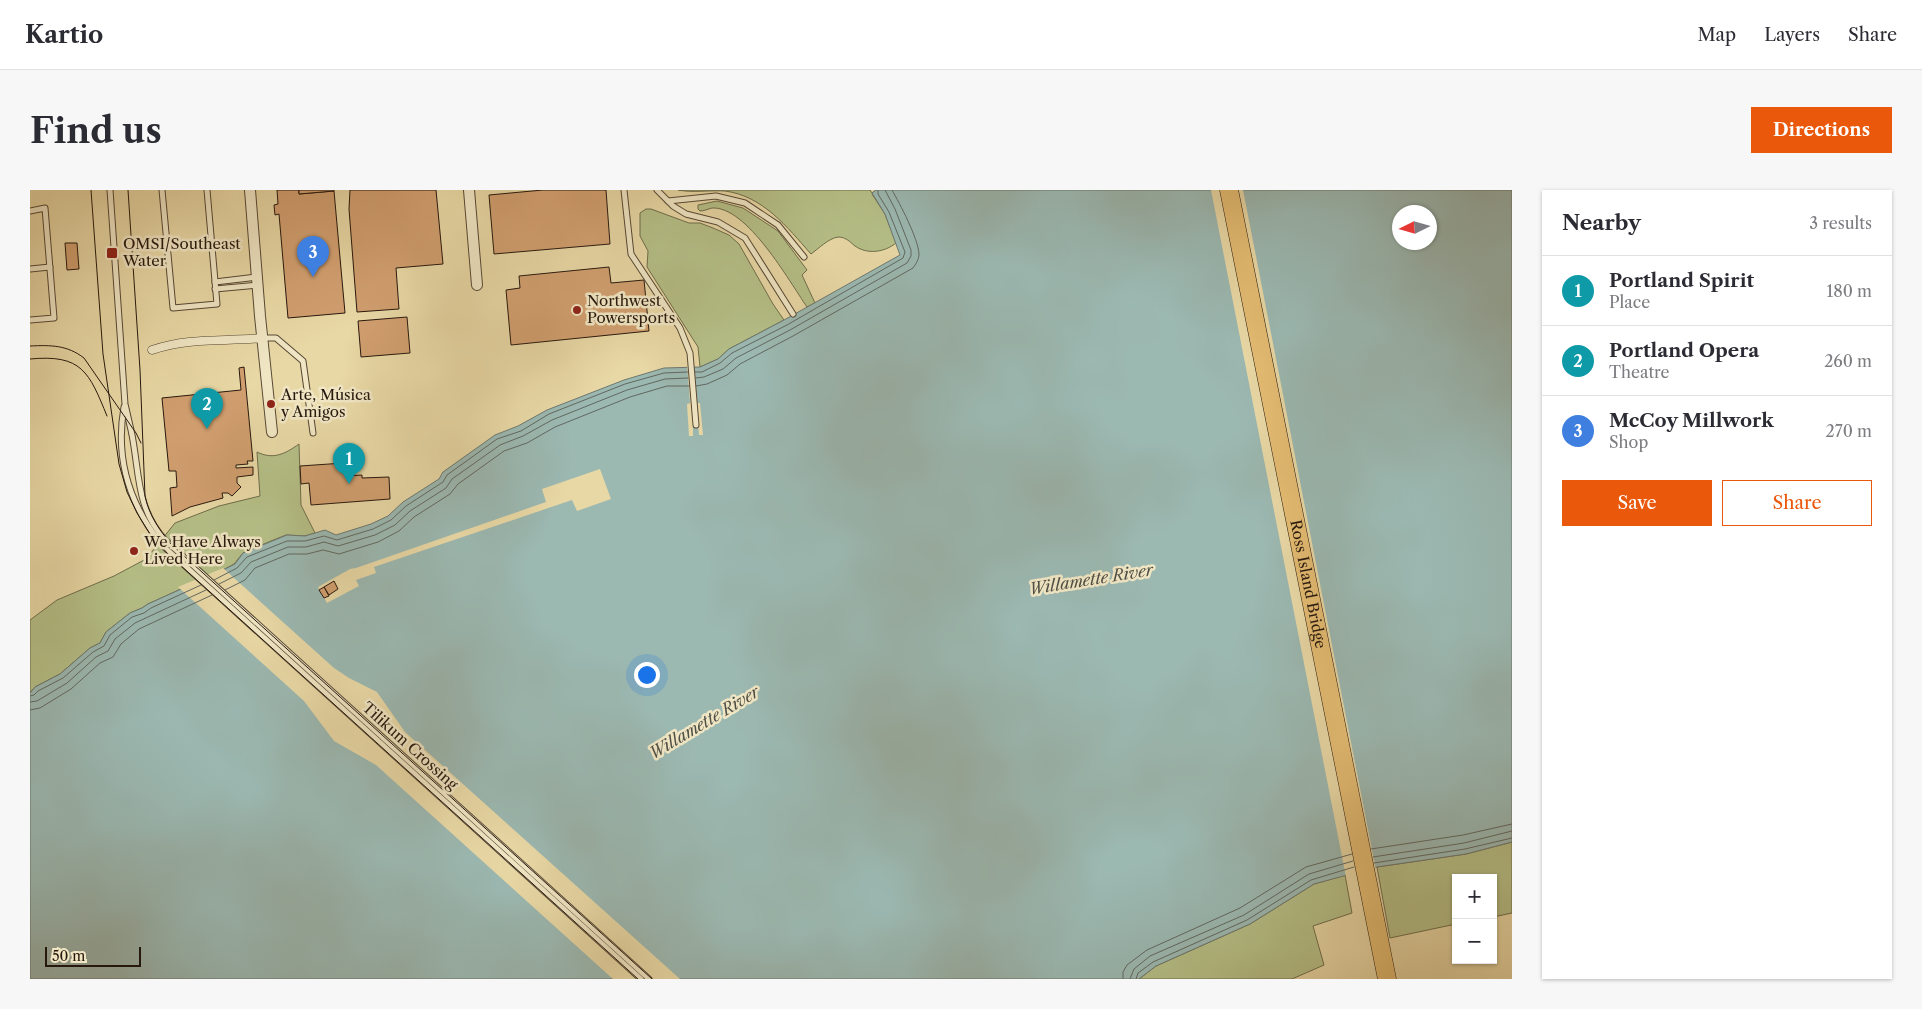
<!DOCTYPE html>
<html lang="en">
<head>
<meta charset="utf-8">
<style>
  :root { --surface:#fff; --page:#f7f7f7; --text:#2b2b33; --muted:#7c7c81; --line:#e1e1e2; --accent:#ea580c }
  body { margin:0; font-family:"Libre Caslon Text",serif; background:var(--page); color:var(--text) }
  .controls { position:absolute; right:15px; bottom:15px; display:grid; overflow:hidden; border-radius:0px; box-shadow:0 1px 4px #0004 }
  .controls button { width:45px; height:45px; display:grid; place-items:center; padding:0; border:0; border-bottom:1px solid var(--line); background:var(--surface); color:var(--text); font:25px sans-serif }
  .compass { position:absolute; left:1362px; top:15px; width:45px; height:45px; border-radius:50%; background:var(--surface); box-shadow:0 1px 4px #0004; rotate:265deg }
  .scale { position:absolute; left:15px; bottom:12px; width:96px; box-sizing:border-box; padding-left:5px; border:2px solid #27180e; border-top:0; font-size:14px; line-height:18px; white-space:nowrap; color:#27180e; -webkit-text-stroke:4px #f0e6c4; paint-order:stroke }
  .you { position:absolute; left:616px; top:484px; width:18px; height:18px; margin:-12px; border:4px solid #fff; border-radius:50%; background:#1a73e8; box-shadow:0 0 0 8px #1a73e833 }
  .badge { display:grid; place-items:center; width:32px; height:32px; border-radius:50%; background:var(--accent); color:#fff; font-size:16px; font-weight:700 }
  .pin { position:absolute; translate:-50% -41px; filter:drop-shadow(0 1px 2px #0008) }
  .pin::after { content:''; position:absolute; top:26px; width:18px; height:15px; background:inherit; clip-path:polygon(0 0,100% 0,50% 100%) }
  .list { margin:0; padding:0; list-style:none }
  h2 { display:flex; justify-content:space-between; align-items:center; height:65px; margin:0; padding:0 20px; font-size:21px }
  h2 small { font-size:16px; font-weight:400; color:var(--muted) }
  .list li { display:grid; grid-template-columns:32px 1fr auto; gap:15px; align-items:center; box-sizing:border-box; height:70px; padding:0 20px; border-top:1px solid var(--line) }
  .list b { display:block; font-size:19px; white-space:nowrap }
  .list p { margin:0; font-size:16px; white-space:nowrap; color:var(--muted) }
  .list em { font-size:16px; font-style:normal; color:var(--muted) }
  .actions { display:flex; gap:10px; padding:15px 20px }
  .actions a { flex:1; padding:11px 0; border:1px solid var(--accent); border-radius:0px; text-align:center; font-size:18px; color:var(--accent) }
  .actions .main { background:var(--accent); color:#fff }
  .map { position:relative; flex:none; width:1482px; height:789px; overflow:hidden; border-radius:0px }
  header { display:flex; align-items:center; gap:30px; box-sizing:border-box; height:70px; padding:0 25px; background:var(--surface); border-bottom:1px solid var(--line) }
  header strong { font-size:24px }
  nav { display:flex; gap:28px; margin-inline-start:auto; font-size:18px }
  .intro { display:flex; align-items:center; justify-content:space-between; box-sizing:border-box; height:120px; padding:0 30px }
  h1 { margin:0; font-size:35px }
  .button { padding:12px 22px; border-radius:0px; background:var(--accent); color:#fff; font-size:18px; font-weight:700 }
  main { display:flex; gap:30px; padding:0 30px }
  aside { flex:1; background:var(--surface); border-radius:0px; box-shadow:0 1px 4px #0004 }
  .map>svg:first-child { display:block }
</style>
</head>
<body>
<header>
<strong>Kartio</strong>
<nav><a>Map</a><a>Layers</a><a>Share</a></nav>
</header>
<div class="intro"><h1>Find us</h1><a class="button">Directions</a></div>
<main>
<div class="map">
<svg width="1482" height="789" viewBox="0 0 1482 789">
  <rect width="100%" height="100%" fill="#e8d8a5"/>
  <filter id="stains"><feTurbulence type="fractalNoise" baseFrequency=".004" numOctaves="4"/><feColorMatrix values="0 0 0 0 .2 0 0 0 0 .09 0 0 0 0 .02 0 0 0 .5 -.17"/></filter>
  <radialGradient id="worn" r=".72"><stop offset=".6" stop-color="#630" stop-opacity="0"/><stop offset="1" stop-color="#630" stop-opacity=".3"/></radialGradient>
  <g fill="#b5bf87" stroke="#6e6c4a">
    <path d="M648,0H840L842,3L846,0L842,4L855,24L866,53C855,62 838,65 825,56C820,52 816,47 808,47C799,48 788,59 781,64C757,37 733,6 695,1C679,0 663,3 648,0Z"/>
    <path d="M687,11L713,18L748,41L777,80L772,85L785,113L777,117C759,91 717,16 682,18C678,19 674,21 670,21L668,19V15Z"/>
    <polygon points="616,19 621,19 659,33 670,33 683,38 699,45 709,54 743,114 754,130 699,159 688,169 670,177 668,157 617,77 618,61 610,46 610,23"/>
    <path d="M269,254L271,315L285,343L275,346L256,345L241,351L213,363L204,374L193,380L118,414L112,418L100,423L76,442L70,453L60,458L30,484L5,497L0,503V430L27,410L84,386L116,369L145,333L189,316L230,306L227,262C243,270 255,264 269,254Z"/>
    <polygon points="1482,652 1482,723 1463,727 1463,688 1426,688 1426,734 1360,748 1347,677 1436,664"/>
    <polygon points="1315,685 1322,723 1283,736 1294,775 1262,789 1109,789 1126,776 1220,734 1284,694"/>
  </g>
  <path fill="#9bb8b1" stroke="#6d7870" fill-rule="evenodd" d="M846,0H1482V652L1436,664L1347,677L1284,694L1220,734L1126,776L1109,789H0V503L5,497L30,484L60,458L70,453L76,442L100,423L112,418L118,414L193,380L205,374L213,363L257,345L275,346L295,340L306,345L341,334L358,326L373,312L409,289L413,282L465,245L488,236L517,220L594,190L634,178L670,177L688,169L699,159L754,130L870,65L855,24L842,3ZM1370,22H1400V52H1370Z"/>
  <g fill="#e8d8a5">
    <polygon points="1181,0 1213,0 1346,680 1316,687"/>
    <polygon points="657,175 664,175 667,213 670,213 673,245 669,245 668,234 663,235 663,246 659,246 657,214 660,213"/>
    <polygon points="570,279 581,309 547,321 542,310 344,377 346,383 326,390 329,396 297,413 288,397 320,379 326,378 516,312 512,299"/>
    <polygon points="193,378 304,478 319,488 347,502 375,542 650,789 583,789 346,575 304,551 274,511 148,397"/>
  </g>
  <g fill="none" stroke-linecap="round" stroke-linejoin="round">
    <g stroke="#616860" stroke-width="1">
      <polyline points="665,182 672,182 690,173 702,163 757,135 873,68 875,62 859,22 848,4 848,0"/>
      <polyline points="666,188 674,187 693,179 706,168 760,140 877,73 881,66 881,60 865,19 855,0"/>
      <path d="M666,196L677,194L697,185L710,174L763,146L883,78C886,74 889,69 889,64C888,48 870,14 862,0"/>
      <polyline points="184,390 207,378 217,367 257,351 275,351 294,346 307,350 343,339 361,330 376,316 413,292 417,285 467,249 491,241 519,224 595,194 634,183 658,182"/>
      <polyline points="189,394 211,383 221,372 258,357 276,357 294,352 308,356 345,345 365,335 380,321 416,298 422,289 470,255 493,246 522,230 597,200 635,189 658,188"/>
      <polyline points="195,400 215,390 225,378 259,364 277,364 293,360 309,364 348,352 369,341 384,327 420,304 428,294 474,261 497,253 525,237 600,207 637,196 659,196"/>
      <polyline points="0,506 4,505 8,501 33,488 63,462 74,456 80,445 102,427 114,423 121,418 171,395"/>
      <polyline points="0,512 7,511 37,493 66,467 78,461 85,449 105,433 176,400"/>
      <polyline points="0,520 10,518 41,499 70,473 83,467 91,454 109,439 182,405"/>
      <polyline points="1341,659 1433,645 1482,634"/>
      <polyline points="1343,667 1434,653 1482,641"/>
      <polyline points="1344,673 1435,659 1482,648"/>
      <polyline points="1093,789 1093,782 1097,775 1117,760 1210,718 1276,677 1322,664"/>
      <polyline points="1100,789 1104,779 1120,766 1214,725 1279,684 1323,671"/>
      <polyline points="1106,789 1108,783 1123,772 1217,730 1281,690 1324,677"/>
    </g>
  </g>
  <g fill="#d19f6f" stroke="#27180e">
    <polygon points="247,0 269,0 269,4 304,1 315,123 258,128 249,24 245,25 244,15 248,14"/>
    <polygon points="269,0 304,0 304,1 269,4"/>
    <polygon points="320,0 406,0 413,74 366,78 369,119 327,122 319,19"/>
    <polygon points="513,0 576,0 580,54 464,64 459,5"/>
    <polygon points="35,53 47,53 49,79 37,80"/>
    <polygon points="579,77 581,93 614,90 619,141 481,155 476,100 490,98 489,86"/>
    <polygon points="377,127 380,163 331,167 328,131"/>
    <polygon points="214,177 223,271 217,271 218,274 206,275 206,278 223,277 223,285 207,287 207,293 211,297 202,306 198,303 192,303 193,308 160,317 142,326 140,298 147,297 146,281 139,281 132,208 211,200 209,178"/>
    <polygon points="314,273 315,286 332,285 332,288 359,287 360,309 281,315 279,293 271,294 270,276"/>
    <polygon points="304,391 308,399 299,405 294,397"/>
    <polygon points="294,397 299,406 294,408 289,400"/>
  </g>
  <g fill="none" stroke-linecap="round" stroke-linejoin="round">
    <g stroke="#574834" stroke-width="7">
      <g id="service">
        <path d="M80,0L95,214C97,223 99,231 101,240C110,281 105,317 135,350L619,789"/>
        <polyline points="132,0 143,118 187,114 177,0"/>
        <polyline points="594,0 601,64 650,138 660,163 666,235"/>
        <polyline points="627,0 643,16 656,24 688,32 715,48 763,124"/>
        <polyline points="638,11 686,6 715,13 748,35 774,67"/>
        <polyline points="0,21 15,18 24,128 0,130"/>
        <polyline points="0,79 20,77"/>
        <polyline points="185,92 227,87"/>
        <polyline points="185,99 228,95"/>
        <polyline points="233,148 246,148 273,171 283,243"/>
        <path d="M94,217C85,268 99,314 132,355L611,789"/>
      </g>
    </g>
    <g stroke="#574834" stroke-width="9">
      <path id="pedestrian" d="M122,160C160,147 194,152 233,148"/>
    </g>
    <g stroke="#574834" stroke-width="12">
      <g id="minor">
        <polyline points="220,0 230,126 242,242"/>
        <polyline points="439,0 447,95"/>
      </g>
    </g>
    <g stroke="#27180e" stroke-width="19">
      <g id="trunk">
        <path id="s1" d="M1199,0L1357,789"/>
      </g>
    </g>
    <use href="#service" stroke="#f0e6c4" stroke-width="5"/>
    <use href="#pedestrian" stroke="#f0e6c4" stroke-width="8"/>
    <use href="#minor" stroke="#f0e6c4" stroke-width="10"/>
    <use href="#trunk" stroke="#e4bc72" stroke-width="18"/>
    <g stroke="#27180e" stroke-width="1">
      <polyline points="61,0 73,164 89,274 97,302 107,323 120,344 138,364 608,789"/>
      <path d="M98,0L110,180L115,306C119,325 129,340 142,355L622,789"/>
      <path d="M0,156C21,155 37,155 54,168L106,243L111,253"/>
      <path d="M0,169C52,164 59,182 77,226"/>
    </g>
  </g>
  <g fill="#8f2418" stroke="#f0e6c4" stroke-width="2">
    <rect x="76" y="57" width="12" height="12" rx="2.5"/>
    <circle cx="547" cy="120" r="5"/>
    <circle cx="241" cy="214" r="5"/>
    <circle cx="104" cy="361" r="5"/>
  </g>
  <g text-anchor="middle" stroke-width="5" stroke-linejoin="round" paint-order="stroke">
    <g font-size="15" fill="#27180e" stroke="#f0e6c4" text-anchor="start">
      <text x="93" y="59">OMSI/Southeast<tspan x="93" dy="17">Water</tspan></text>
      <text x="557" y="116">Northwest<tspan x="557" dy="17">Powersports</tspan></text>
      <text x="251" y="210">Arte, Música<tspan x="251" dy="17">y Amigos</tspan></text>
      <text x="114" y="357">We Have Always<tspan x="114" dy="17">Lived Here</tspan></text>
    </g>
    <g font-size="15" fill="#27180e" stroke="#f0e6c4">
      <text dy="5" stroke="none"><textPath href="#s1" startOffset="402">Ross Island Bridge</textPath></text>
      <text transform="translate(380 556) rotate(42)" y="5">Tilikum Crossing</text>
    </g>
    <g font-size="16" font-style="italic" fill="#505047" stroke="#f0e6c4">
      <text transform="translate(1061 389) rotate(-9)" y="6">Willamette River</text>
      <text transform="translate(674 532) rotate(-31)" y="6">Willamette River</text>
    </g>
  </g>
  <rect width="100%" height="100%" filter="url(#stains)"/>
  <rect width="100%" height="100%" fill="url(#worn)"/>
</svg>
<div class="controls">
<button>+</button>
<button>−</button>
</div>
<svg class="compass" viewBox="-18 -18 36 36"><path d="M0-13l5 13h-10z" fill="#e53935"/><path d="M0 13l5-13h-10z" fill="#7c7c81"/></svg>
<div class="scale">50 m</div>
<div class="you"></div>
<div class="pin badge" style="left:319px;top:294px;background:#0f9aa8">1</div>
<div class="pin badge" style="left:177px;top:239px;background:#0f9aa8">2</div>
<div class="pin badge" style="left:283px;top:87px;background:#3f7fe0">3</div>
</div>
<aside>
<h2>Nearby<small>3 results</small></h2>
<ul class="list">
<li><span class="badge" style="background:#0f9aa8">1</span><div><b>Portland Spirit</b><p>Place</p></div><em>180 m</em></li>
<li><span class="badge" style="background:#0f9aa8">2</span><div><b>Portland Opera</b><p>Theatre</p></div><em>260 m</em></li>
<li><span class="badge" style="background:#3f7fe0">3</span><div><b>McCoy Millwork</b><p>Shop</p></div><em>270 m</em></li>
</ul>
<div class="actions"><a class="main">Save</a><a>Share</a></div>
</aside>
</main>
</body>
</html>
